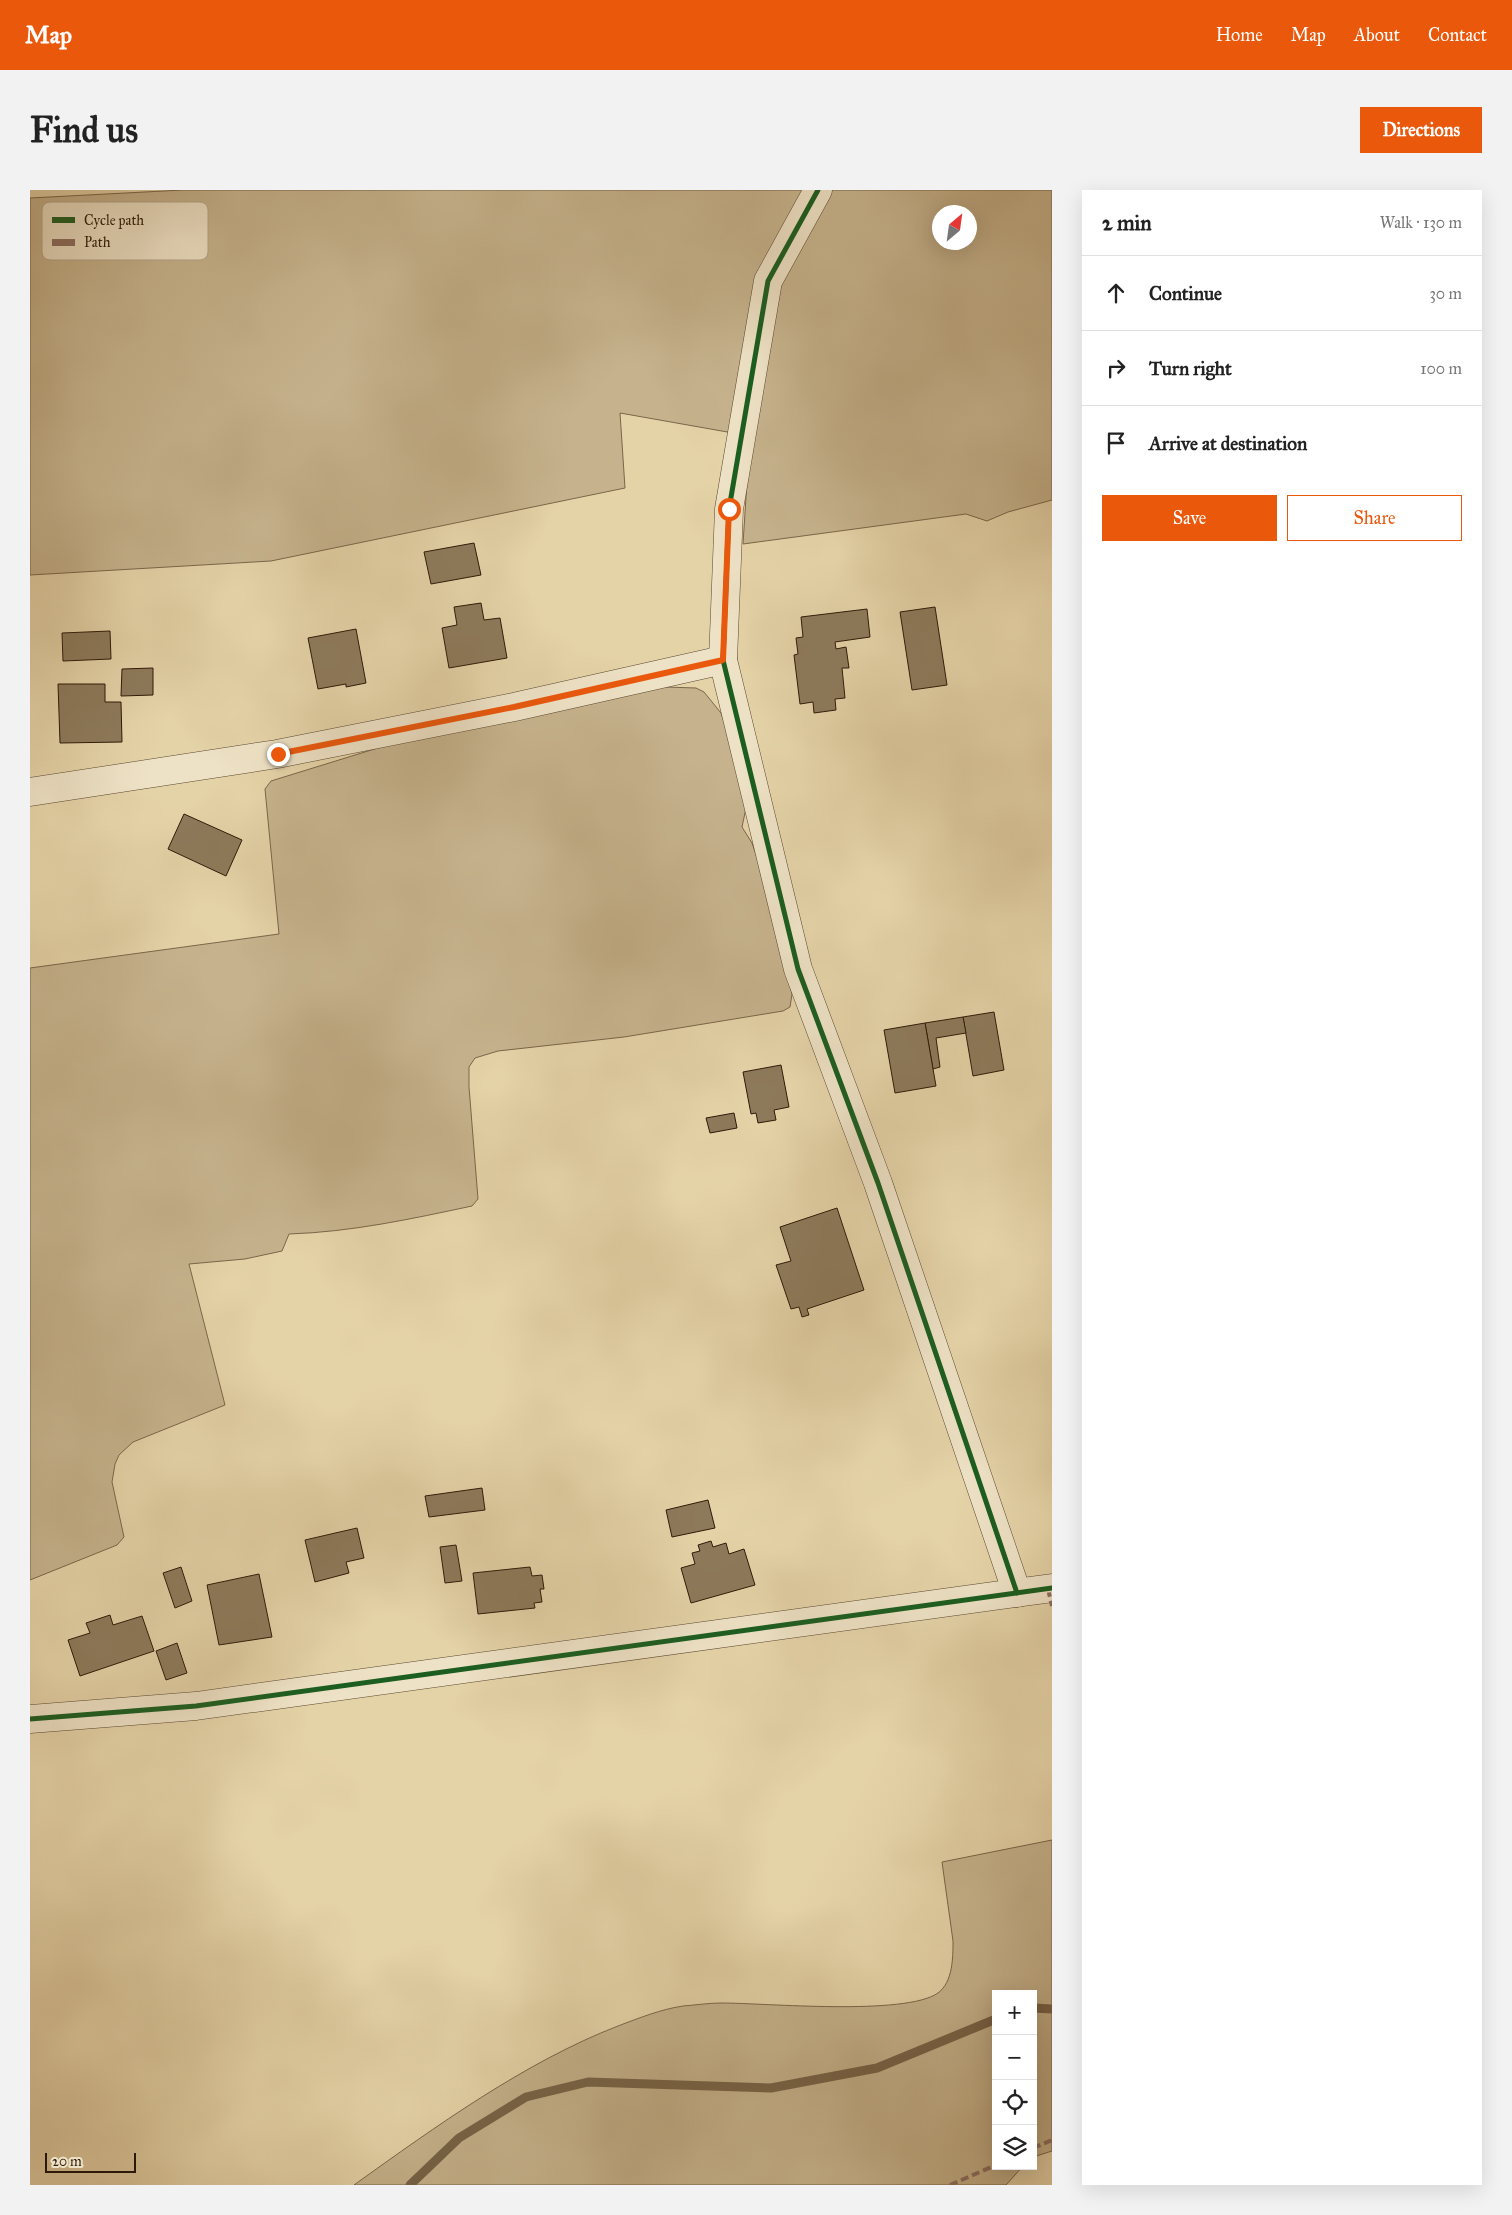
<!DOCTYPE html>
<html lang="en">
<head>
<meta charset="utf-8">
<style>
  :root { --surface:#fff; --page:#f2f2f2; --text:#222; --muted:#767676; --line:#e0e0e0; --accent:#ea580c }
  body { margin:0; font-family:"IM FELL Great Primer",serif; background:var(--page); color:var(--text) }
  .controls { position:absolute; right:15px; bottom:15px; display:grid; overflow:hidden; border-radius:0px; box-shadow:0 5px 20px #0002 }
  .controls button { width:45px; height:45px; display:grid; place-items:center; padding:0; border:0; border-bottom:1px solid var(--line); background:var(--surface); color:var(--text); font:25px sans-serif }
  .compass { position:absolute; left:902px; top:15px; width:45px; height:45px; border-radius:50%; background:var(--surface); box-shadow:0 5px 20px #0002; rotate:29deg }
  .scale { position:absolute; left:15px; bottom:12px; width:91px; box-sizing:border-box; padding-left:5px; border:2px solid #2d1908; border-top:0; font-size:14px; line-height:18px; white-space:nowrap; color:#2d1908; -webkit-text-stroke:4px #eee2c6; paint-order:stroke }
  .stop { position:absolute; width:15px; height:15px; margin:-11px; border:4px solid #ea580c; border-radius:50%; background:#fff }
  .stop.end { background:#ea580c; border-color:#fff; box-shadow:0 1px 5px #0008 }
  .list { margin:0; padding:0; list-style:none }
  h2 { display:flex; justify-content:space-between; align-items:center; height:65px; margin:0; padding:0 20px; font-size:21px }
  h2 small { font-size:16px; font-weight:400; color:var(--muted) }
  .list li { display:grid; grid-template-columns:32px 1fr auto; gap:15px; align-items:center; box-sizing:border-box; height:75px; padding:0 20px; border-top:1px solid var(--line) }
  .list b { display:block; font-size:19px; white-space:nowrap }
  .list em { font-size:16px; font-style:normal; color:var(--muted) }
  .actions { display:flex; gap:10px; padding:15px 20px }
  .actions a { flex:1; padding:11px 0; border:1px solid var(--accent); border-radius:0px; text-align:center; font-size:18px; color:var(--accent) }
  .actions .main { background:var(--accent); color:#fff }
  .icon { flex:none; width:28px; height:28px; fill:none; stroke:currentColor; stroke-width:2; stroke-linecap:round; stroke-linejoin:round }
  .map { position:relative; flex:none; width:1022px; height:1995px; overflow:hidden; border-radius:0px }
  header { display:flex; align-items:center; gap:30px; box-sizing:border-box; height:70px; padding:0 25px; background:var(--accent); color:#fff }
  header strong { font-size:24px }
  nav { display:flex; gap:28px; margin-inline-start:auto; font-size:18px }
  .intro { display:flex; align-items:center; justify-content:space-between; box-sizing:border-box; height:120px; padding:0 30px }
  h1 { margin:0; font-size:35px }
  .button { padding:12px 22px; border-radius:0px; background:var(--accent); color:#fff; font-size:18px; font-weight:700 }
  main { display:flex; gap:30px; padding:0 30px }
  aside { flex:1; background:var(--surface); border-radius:0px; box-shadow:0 5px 20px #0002 }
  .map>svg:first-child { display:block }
</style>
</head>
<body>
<header>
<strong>Map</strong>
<nav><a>Home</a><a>Map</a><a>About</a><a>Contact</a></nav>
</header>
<div class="intro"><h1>Find us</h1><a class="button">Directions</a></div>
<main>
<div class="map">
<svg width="1022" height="1995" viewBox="0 0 1022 1995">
  <rect width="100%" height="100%" fill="#e5d3a8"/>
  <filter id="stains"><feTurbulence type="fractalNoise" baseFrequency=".004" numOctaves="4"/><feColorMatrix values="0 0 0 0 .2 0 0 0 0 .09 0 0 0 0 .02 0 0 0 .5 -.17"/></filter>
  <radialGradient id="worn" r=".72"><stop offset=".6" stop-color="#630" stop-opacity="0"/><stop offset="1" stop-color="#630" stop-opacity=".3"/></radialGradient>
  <g fill="#c6b38d" stroke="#7a664a" fill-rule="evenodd">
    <path d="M153,0H1022V310L978,322L957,331L936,324L713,354L720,246L590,223L595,298L241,371L0,385V8ZM909,22H939V52H909Z"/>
    <path d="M636,497L666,498L674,502L691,523L704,559L716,618L712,637L722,653L730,676L762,804L760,817L753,821L594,847L468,861L445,868L439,877V897L448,1009L442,1016C381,1029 321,1042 259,1044L252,1061L215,1069L159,1074L195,1215L103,1252L89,1265L85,1274L82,1292L94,1347L87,1355L0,1390V778L249,744L235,599L241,591L393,544L576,505Z"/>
    <path d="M1022,1650V1961L1003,1967V1804H966V1976H993L976,1995H324C405,1937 495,1872 588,1836C609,1828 632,1819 653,1816C666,1815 679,1813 691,1813C736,1813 875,1826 908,1803C923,1792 923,1767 923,1751L912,1672Z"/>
  </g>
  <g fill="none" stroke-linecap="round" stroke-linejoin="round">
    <g stroke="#766348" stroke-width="9">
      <polyline points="1003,1818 1022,1819"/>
      <polyline points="380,1995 429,1948 496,1907 558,1892 741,1898 847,1878 966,1829"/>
    </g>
  </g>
  <g fill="#8d7a5b" stroke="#2d1908">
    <polygon points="444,353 451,385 401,394 394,362"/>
    <polygon points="451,413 454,430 470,428 477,468 419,478 412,438 427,435 424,417"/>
    <polygon points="905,417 917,495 882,500 870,422"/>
    <polygon points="837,419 840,447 805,452 806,459 816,457 819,478 812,478 815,508 805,509 806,520 784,523 783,512 770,514 764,465 768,464 766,448 773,447 771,427"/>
    <polygon points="326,439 336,493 316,497 316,494 288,499 278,448"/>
    <polygon points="80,441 81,469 33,471 32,443"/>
    <polygon points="123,478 123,505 91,506 92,479"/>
    <polygon points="28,494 75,494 75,512 91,512 92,552 30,553"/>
    <polygon points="154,624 212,650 196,686 138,659"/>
    <polygon points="964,822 974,880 943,886 933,827"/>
    <polygon points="933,827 936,843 906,848 910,877 903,879 895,833"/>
    <polygon points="895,833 906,896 865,903 854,840"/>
    <polygon points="751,875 759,917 744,920 746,930 728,933 726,923 721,924 713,882"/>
    <polygon points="704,923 707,938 680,943 676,928"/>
    <polygon points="807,1018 834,1100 777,1119 779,1125 772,1127 769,1117 761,1119 746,1075 761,1071 750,1037"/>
    <polygon points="452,1298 455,1320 399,1327 395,1306"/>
    <polygon points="678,1310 685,1338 642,1347 636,1320"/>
    <polygon points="327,1338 334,1368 316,1372 319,1383 285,1392 275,1350"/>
    <polygon points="681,1351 683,1357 696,1353 699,1364 714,1359 725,1395 661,1413 651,1378 665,1374 662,1363 670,1361 668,1355"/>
    <polygon points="426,1355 432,1391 415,1393 410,1357"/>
    <polygon points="151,1377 162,1411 145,1418 133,1383"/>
    <polygon points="500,1377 502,1386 512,1385 514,1399 510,1399 512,1412 504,1413 505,1418 448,1424 443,1383"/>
    <polygon points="229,1384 242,1447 189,1455 177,1395"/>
    <polygon points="80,1425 83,1435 112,1426 124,1461 50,1486 38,1450 60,1443 56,1433"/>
    <polygon points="147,1453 157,1483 136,1490 126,1461"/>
  </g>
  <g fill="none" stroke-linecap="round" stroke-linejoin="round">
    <g stroke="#5b4830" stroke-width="29">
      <g id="minor">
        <polyline points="788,0 738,91 699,319 693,470 768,779 848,993 987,1403"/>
        <polyline points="0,602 247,564 484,517 693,470"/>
        <polyline points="0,1529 166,1516 1022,1398"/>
      </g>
    </g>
    <use href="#minor" stroke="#eee2c6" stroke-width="28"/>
    <g stroke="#8d6e63" stroke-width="4" stroke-dasharray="8 4" stroke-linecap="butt">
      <polyline points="1018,1399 1022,1416"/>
      <polyline points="1003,1958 1022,1950"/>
      <polyline points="920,1995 966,1975"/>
    </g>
    <g stroke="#eee2c6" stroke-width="8">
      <g id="cycleway">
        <polyline points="788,0 738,91 699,319 693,470 768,779 848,993 987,1403"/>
        <polyline points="0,1529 166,1516 1022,1398"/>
      </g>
    </g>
    <use href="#cycleway" stroke="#1b5e20" stroke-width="5"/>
  </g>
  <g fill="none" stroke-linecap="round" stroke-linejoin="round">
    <polyline stroke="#ea580c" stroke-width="6" points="248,564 484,517 693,470 699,319"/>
  </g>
  <rect x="12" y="12" width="166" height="58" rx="8" fill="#eee2c6" stroke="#b4a68d" stroke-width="1"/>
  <rect x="22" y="27" width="23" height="6" fill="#1b5e20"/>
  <rect x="22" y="49" width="23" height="7" fill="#8d6e63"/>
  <g font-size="14" fill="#2d1908">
    <text x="54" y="35">Cycle path</text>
    <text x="54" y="57">Path</text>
  </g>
  <rect width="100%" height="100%" filter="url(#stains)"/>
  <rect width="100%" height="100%" fill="url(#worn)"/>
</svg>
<div class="controls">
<button>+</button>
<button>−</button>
<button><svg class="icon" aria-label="locate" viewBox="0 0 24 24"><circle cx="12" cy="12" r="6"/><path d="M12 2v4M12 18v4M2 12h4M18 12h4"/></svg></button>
<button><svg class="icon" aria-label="layers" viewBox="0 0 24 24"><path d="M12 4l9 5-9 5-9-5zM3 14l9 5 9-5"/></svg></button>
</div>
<svg class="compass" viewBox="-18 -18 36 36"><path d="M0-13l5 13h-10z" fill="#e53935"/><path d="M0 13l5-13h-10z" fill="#767676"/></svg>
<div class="scale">20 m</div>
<div class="stop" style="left:699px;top:319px"></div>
<div class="stop end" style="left:248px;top:564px"></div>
</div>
<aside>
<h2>2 min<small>Walk · 130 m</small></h2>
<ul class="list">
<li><svg class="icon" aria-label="ahead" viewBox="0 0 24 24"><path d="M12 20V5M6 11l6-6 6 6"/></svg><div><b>Continue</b></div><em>30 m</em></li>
<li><svg class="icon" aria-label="right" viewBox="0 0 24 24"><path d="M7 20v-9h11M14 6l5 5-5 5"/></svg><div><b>Turn right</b></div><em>100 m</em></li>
<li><svg class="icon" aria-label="arrive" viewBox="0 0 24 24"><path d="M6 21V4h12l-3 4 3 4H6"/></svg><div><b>Arrive at destination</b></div></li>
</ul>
<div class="actions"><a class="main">Save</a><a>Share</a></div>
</aside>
</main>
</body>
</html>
